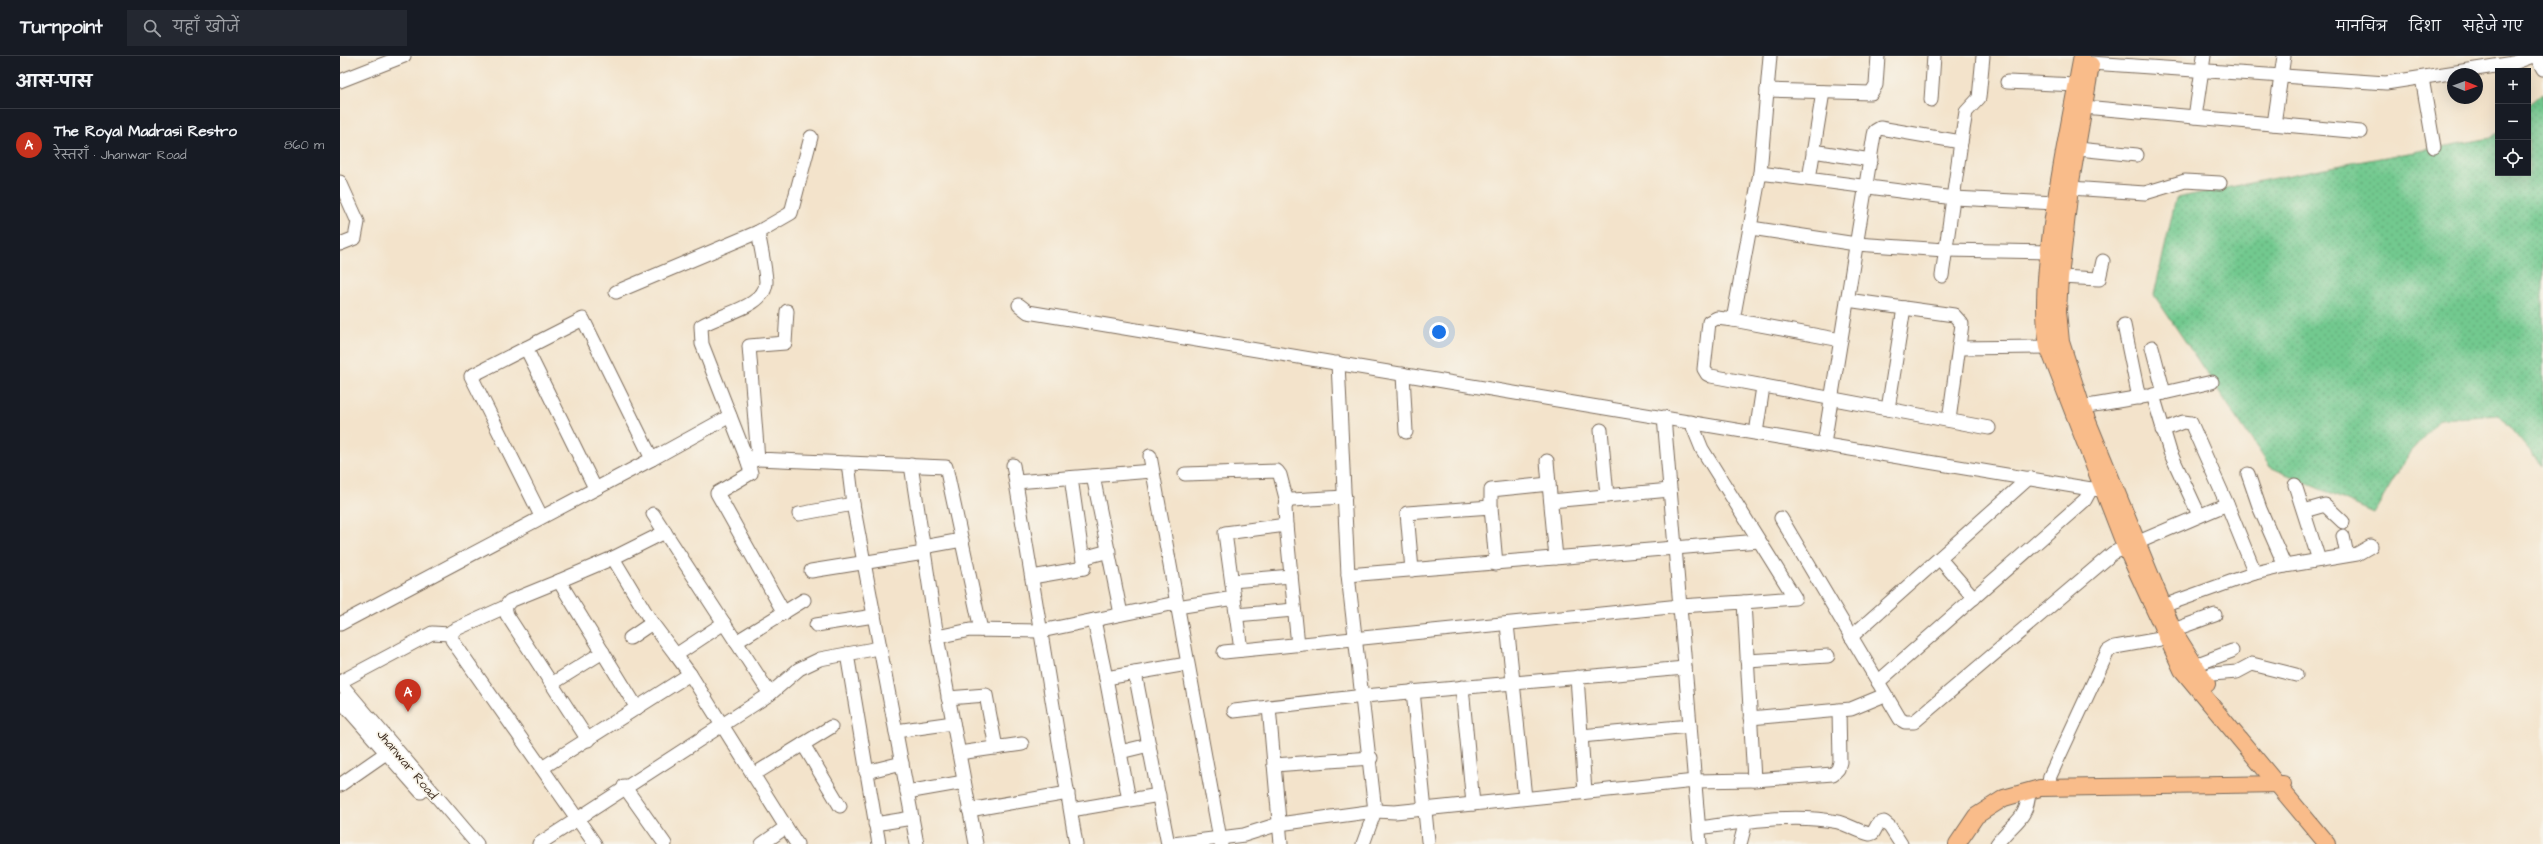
<!DOCTYPE html>
<html lang="hi">
<head>
<meta charset="utf-8">
<style>
  :root { --surface:#171b24; --page:#242831; --text:#f1f3f6; --muted:#9ea1a6; --line:#363941; --accent:#c8321e }
  body { margin:0; font-family:"Architects Daughter","Playpen Sans Deva",sans-serif; background:var(--page); color:var(--text) }
  .controls { position:absolute; right:12px; top:12px; display:grid; overflow:hidden; border-radius:0px; box-shadow:0 4px 16px #0002 }
  .controls button { width:36px; height:36px; display:grid; place-items:center; padding:0; border:0; border-bottom:1px solid var(--line); background:var(--surface); color:var(--text); font:20px sans-serif }
  .compass { position:absolute; left:2107px; top:12px; width:36px; height:36px; border-radius:50%; background:var(--surface); box-shadow:0 4px 16px #0002; rotate:91deg }
  .you { position:absolute; left:1099px; top:276px; width:14px; height:14px; margin:-10px; border:3px solid #fff; border-radius:50%; background:#1a73e8; box-shadow:0 0 0 6px #1a73e833 }
  .badge { display:grid; place-items:center; width:26px; height:26px; border-radius:50%; background:var(--accent); color:#fff; font-size:13px; font-weight:700 }
  .pin { position:absolute; translate:-50% -33px; filter:drop-shadow(0 1px 2px #0008) }
  .pin::after { content:''; position:absolute; top:21px; width:14px; height:12px; background:inherit; clip-path:polygon(0 0,100% 0,50% 100%) }
  .list { margin:0; padding:0; list-style:none }
  h2 { display:flex; justify-content:space-between; align-items:center; height:52px; margin:0; padding:0 16px; font-size:17px }
  h2 small { font-size:13px; font-weight:400; color:var(--muted) }
  .list li { display:grid; grid-template-columns:26px 1fr auto; gap:12px; align-items:center; box-sizing:border-box; height:72px; padding:0 16px; border-top:1px solid var(--line) }
  .list b { display:block; font-size:15px; white-space:nowrap }
  .list p { margin:0; font-size:13px; white-space:nowrap; color:var(--muted) }
  .list em { font-size:13px; font-style:normal; color:var(--muted) }
  .icon { flex:none; width:22px; height:22px; fill:none; stroke:currentColor; stroke-width:2; stroke-linecap:round; stroke-linejoin:round }
  .map { position:relative; flex:none; width:2203px; height:788px; overflow:hidden }
  header { display:flex; align-items:center; gap:24px; box-sizing:border-box; height:56px; padding:0 20px; background:var(--surface); border-bottom:1px solid var(--line) }
  header strong { font-size:19px }
  nav { display:flex; gap:22px; margin-inline-start:auto; font-size:14px }
  .search { width:280px; height:36px; background:var(--page); display:flex; align-items:center; gap:10px; box-sizing:border-box; padding:0 14px; border-radius:0px; color:var(--muted); font-size:15px }
  main { display:flex }
  aside { flex:1; background:var(--surface) }
  .map>svg:first-child { display:block }
</style>
</head>
<body>
<header>
<strong>Turnpoint</strong>
<div class="search"><svg class="icon" aria-label="search" viewBox="0 0 24 24"><circle cx="10" cy="10" r="6"/><path d="M15 15l6 6"/></svg>यहाँ खोजें</div>
<nav><a>मानचित्र</a><a>दिशा</a><a>सहेजे गए</a></nav>
</header>
<main>
<aside>
<h2>आस-पास<small></small></h2>
<ul class="list">
<li><span class="badge">A</span><div><b>The Royal Madrasi Restro</b><p>रेस्तराँ · Jhanwar Road</p></div><em>860 m</em></li>
</ul>
</aside>
<div class="map">
<svg width="2203" height="788" viewBox="0 0 2203 788">
  <defs>
    <pattern id="grass-dots" width="8" height="8" patternUnits="userSpaceOnUse"><rect width="8" height="8" fill="#72c98f"/><path d="M2 2h.1M6 6h.1" fill="none" stroke="#5fa374" stroke-width="1.8" stroke-linecap="round"/></pattern>
  </defs>
  <rect width="100%" height="100%" fill="#f7f3e8"/>
  <filter id="ink" filterUnits="userSpaceOnUse"><feTurbulence type="fractalNoise" baseFrequency=".025" numOctaves="2"/><feDisplacementMap in="SourceGraphic" scale="8" xChannelSelector="R" yChannelSelector="G"/><feConvolveMatrix kernelMatrix="1 2 1 2 8 2 1 2 1" color-interpolation-filters="sRGB"/></filter>
  <filter id="wash" filterUnits="userSpaceOnUse"><feTurbulence type="fractalNoise" baseFrequency=".012" numOctaves="4" result="noise"/><feDisplacementMap in="SourceGraphic" scale="16" xChannelSelector="R" yChannelSelector="G"/><feGaussianBlur stdDeviation="0.9" result="paint"/><feColorMatrix in="noise" values="0 0 0 0 0 0 0 0 0 0 0 0 0 0 0 0 0 1.4 0 .05"/><feComposite in="paint" operator="in"/></filter>
  <g filter="url(#wash)">
    <rect width="100%" height="100%" fill="#f3e3cb"/>
    <polygon fill="url(#grass-dots)" stroke="#567a56" points="2203,37 2203,411 2159,359 2100,363 2070,396 2034,457 1930,411 1814,239 1836,142 1990,111 2151,82 2158,76 2158,117 2188,117 2188,50"/>
  </g>
  <g filter="url(#ink)">
    <g fill="none" stroke-linecap="round" stroke-linejoin="round">
      <g stroke="#7b6b5b" stroke-width="15">
        <g id="minor">
          <polyline points="2196,0 2203,13"/>
          <polyline points="1751,7 2046,27 2174,7 2193,0"/>
          <polyline points="2082,22 2094,91"/>
          <polyline points="0,25 64,0"/>
          <polyline points="1667,26 1737,29"/>
          <polyline points="1427,34 1531,37 1536,29 1538,0"/>
          <polyline points="1591,44 1594,0"/>
          <polyline points="1744,51 2021,76"/>
          <polyline points="1855,61 1864,0"/>
          <polyline points="1934,68 1944,0"/>
          <polyline points="1621,86 1626,56 1639,42 1643,0"/>
          <polyline points="1738,93 1797,99"/>
          <polyline points="1473,95 1531,104"/>
          <polyline points="1420,117 1430,0"/>
          <polyline points="1469,123 1483,36"/>
          <polyline points="0,126 18,166 15,182 0,188"/>
          <polyline points="1730,132 1805,137 1845,125 1880,127"/>
          <polyline points="1411,172 1516,188 1605,194 1709,196"/>
          <polyline points="1720,221 1759,223 1763,205"/>
          <polyline points="276,236 418,176"/>
          <polyline points="1507,244 1614,259 1622,268 1609,364"/>
          <polyline points="679,249 688,256 1751,433 1762,434 1772,430"/>
          <polyline points="447,255 445,287 409,290 418,403 508,407 513,448 577,788"/>
          <polyline points="1393,264 1377,262 1369,266 1364,313 1367,318 1371,320 1649,372"/>
          <polyline points="1784,269 1799,342"/>
          <polyline points="1501,284 1393,264 1420,117 1614,142 1715,147"/>
          <polyline points="1812,291 1824,337 1813,339 1830,396 1859,459"/>
          <polyline points="186,292 255,432"/>
          <polyline points="1619,292 1708,291 1717,288"/>
          <polyline points="998,307 1008,519 1035,755 1023,788"/>
          <polyline points="1063,318 1066,376"/>
          <polyline points="1824,337 1872,326"/>
          <polyline points="1742,351 1807,340"/>
          <polyline points="1548,353 1564,252"/>
          <polyline points="1324,361 1360,788"/>
          <polyline points="1351,366 1362,393 1455,542 1404,546"/>
          <polyline points="1261,374 1267,440"/>
          <polyline points="1822,374 1843,366 1851,367 1887,448"/>
          <polyline points="1416,377 1423,331"/>
          <polyline points="1484,388 1534,79 1535,75 1540,72 1621,86 1602,220"/>
          <polyline points="810,400 881,788"/>
          <polyline points="312,403 390,360"/>
          <polyline points="415,404 408,406 411,417 377,437 444,557"/>
          <polyline points="1207,405 1209,428"/>
          <path d="M408,406L362,288L361,270C380,258 427,251 426,225C425,209 421,192 418,176L451,157L471,81"/>
          <polyline points="508,407 606,411 641,574"/>
          <polyline points="571,409 597,581 630,574 701,575 836,547"/>
          <polyline points="673,409 736,788"/>
          <polyline points="845,418 937,415 940,419 947,446"/>
          <polyline points="1908,418 1920,453 1945,510 2017,498 2031,490"/>
          <polyline points="753,420 781,558"/>
          <polyline points="676,426 812,415"/>
          <polyline points="1955,429 1979,504"/>
          <polyline points="1211,445 1330,434"/>
          <polyline points="1151,451 1151,434 1209,428 1216,502"/>
          <polyline points="1964,455 1985,449 2003,466"/>
          <polyline points="313,458 430,638 459,613 480,603 539,592"/>
          <polyline points="459,458 513,448"/>
          <polyline points="1441,462 1560,663 1565,666 1574,666 1773,497 1887,448 1915,517 1823,550"/>
          <polyline points="946,469 945,452 947,446 952,444 1005,441"/>
          <polyline points="325,476 273,502 312,567 336,599"/>
          <polyline points="2003,480 2007,499"/>
          <polyline points="583,491 622,484"/>
          <polyline points="273,502 219,525 297,652"/>
          <polyline points="743,502 769,495"/>
          <polyline points="1600,503 1634,542"/>
          <polyline points="1072,514 1067,457 1151,451 1156,508"/>
          <polyline points="471,515 584,497"/>
          <polyline points="1915,517 1945,510"/>
          <polyline points="1008,519 1419,485"/>
          <polyline points="692,521 744,512 731,422"/>
          <polyline points="219,525 170,545 165,551 167,559 248,684"/>
          <polyline points="892,525 951,520"/>
          <polyline points="165,551 112,575 112,584 255,788"/>
          <polyline points="837,551 894,542"/>
          <polyline points="896,559 954,554"/>
          <polyline points="754,564 766,622 847,608"/>
          <polyline points="0,568 312,403 243,263 131,320 201,460"/>
          <polyline points="1167,568 1185,742"/>
          <polyline points="476,569 534,560"/>
          <polyline points="1833,574 1875,559"/>
          <polyline points="597,581 636,788"/>
          <polyline points="1511,581 1689,422"/>
          <polyline points="290,582 312,567"/>
          <polyline points="396,586 464,544"/>
          <polyline points="901,594 885,477 946,469 958,589"/>
          <polyline points="507,598 539,788"/>
          <polyline points="1407,605 1488,600"/>
          <polyline points="1847,612 1892,595"/>
          <polyline points="795,617 828,788"/>
          <polyline points="350,618 446,771 422,788"/>
          <polyline points="1237,621 1245,736"/>
          <polyline points="766,622 789,744"/>
          <polyline points="1863,623 1872,618 1897,616 1912,608 1956,619"/>
          <polyline points="0,626 92,577 110,578"/>
          <polyline points="1538,626 1745,444 1751,433"/>
          <polyline points="0,627 137,788"/>
          <polyline points="213,627 263,596"/>
          <polyline points="1122,631 1133,748"/>
          <polyline points="1073,635 1088,785"/>
          <polyline points="608,642 646,639 656,692"/>
          <polyline points="0,644 81,736"/>
          <polyline points="929,651 941,788"/>
          <polyline points="894,655 1024,640 1345,612"/>
          <polyline points="1410,662 1511,653 1540,641"/>
          <polyline points="556,675 613,667"/>
          <polyline points="1241,680 1350,670"/>
          <polyline points="463,688 500,750"/>
          <polyline points="780,696 809,689"/>
          <polyline points="619,697 682,688"/>
          <polyline points="934,709 1031,702"/>
          <polyline points="202,712 350,618 336,599 384,567"/>
          <polyline points="526,716 562,707"/>
          <polyline points="413,719 491,671"/>
          <polyline points="1414,724 1493,718 1498,713 1500,706 1499,654"/>
          <polyline points="0,729 46,697"/>
          <polyline points="284,730 325,788"/>
          <polyline points="1708,732 1710,720 1768,595 1775,591 1826,582"/>
          <polyline points="567,736 624,726"/>
          <polyline points="629,754 728,737"/>
          <polyline points="731,754 819,739"/>
          <polyline points="535,768 572,762"/>
          <polyline points="446,771 457,788"/>
          <path d="M1359,772C1403,766 1453,757 1498,766C1509,769 1519,776 1530,778L1533,777L1538,768L1544,766L1550,771L1561,788"/>
          <polyline points="199,788 430,638"/>
          <polyline points="833,788 904,779 939,768 1035,755 1055,756 1355,725 1414,724 1404,546 1340,550 884,596"/>
          <polyline points="1400,788 1406,765"/>
          <path d="M1657,788C1673,765 1687,766 1689,735"/>
        </g>
      </g>
      <g stroke="#7b6b5b" stroke-width="18">
        <g id="major">
          <path d="M1742,0C1731,59 1719,117 1711,176C1706,215 1702,253 1708,291L1785,490L1842,614L1987,788"/>
          <polyline points="1751,9 1730,132 1720,221 1718,255 1721,286 1742,351 1833,574 1867,628"/>
          <polyline points="1617,788 1636,760 1664,742 1700,732 1943,728"/>
        </g>
      </g>
      <use href="#minor" stroke="#fff" stroke-width="13"/>
      <use href="#major" stroke="#f9bc8a" stroke-width="16"/>
    </g>
  </g>
  <g text-anchor="middle" stroke-width="3.5" stroke-linejoin="round" paint-order="stroke">
    <g font-size="13" fill="#3b2a1e" stroke="#f7f3e8">
      <text transform="translate(68 708) rotate(50)" y="5">Jhanwar Road</text>
    </g>
  </g>
</svg>
<div class="controls">
<button>+</button>
<button>−</button>
<button><svg class="icon" aria-label="locate" viewBox="0 0 24 24"><circle cx="12" cy="12" r="6"/><path d="M12 2v4M12 18v4M2 12h4M18 12h4"/></svg></button>
</div>
<svg class="compass" viewBox="-18 -18 36 36"><path d="M0-13l5 13h-10z" fill="#e53935"/><path d="M0 13l5-13h-10z" fill="#9ea1a6"/></svg>
<div class="you"></div>
<div class="pin badge" style="left:68px;top:656px">A</div>
</div>
</main>
</body>
</html>
